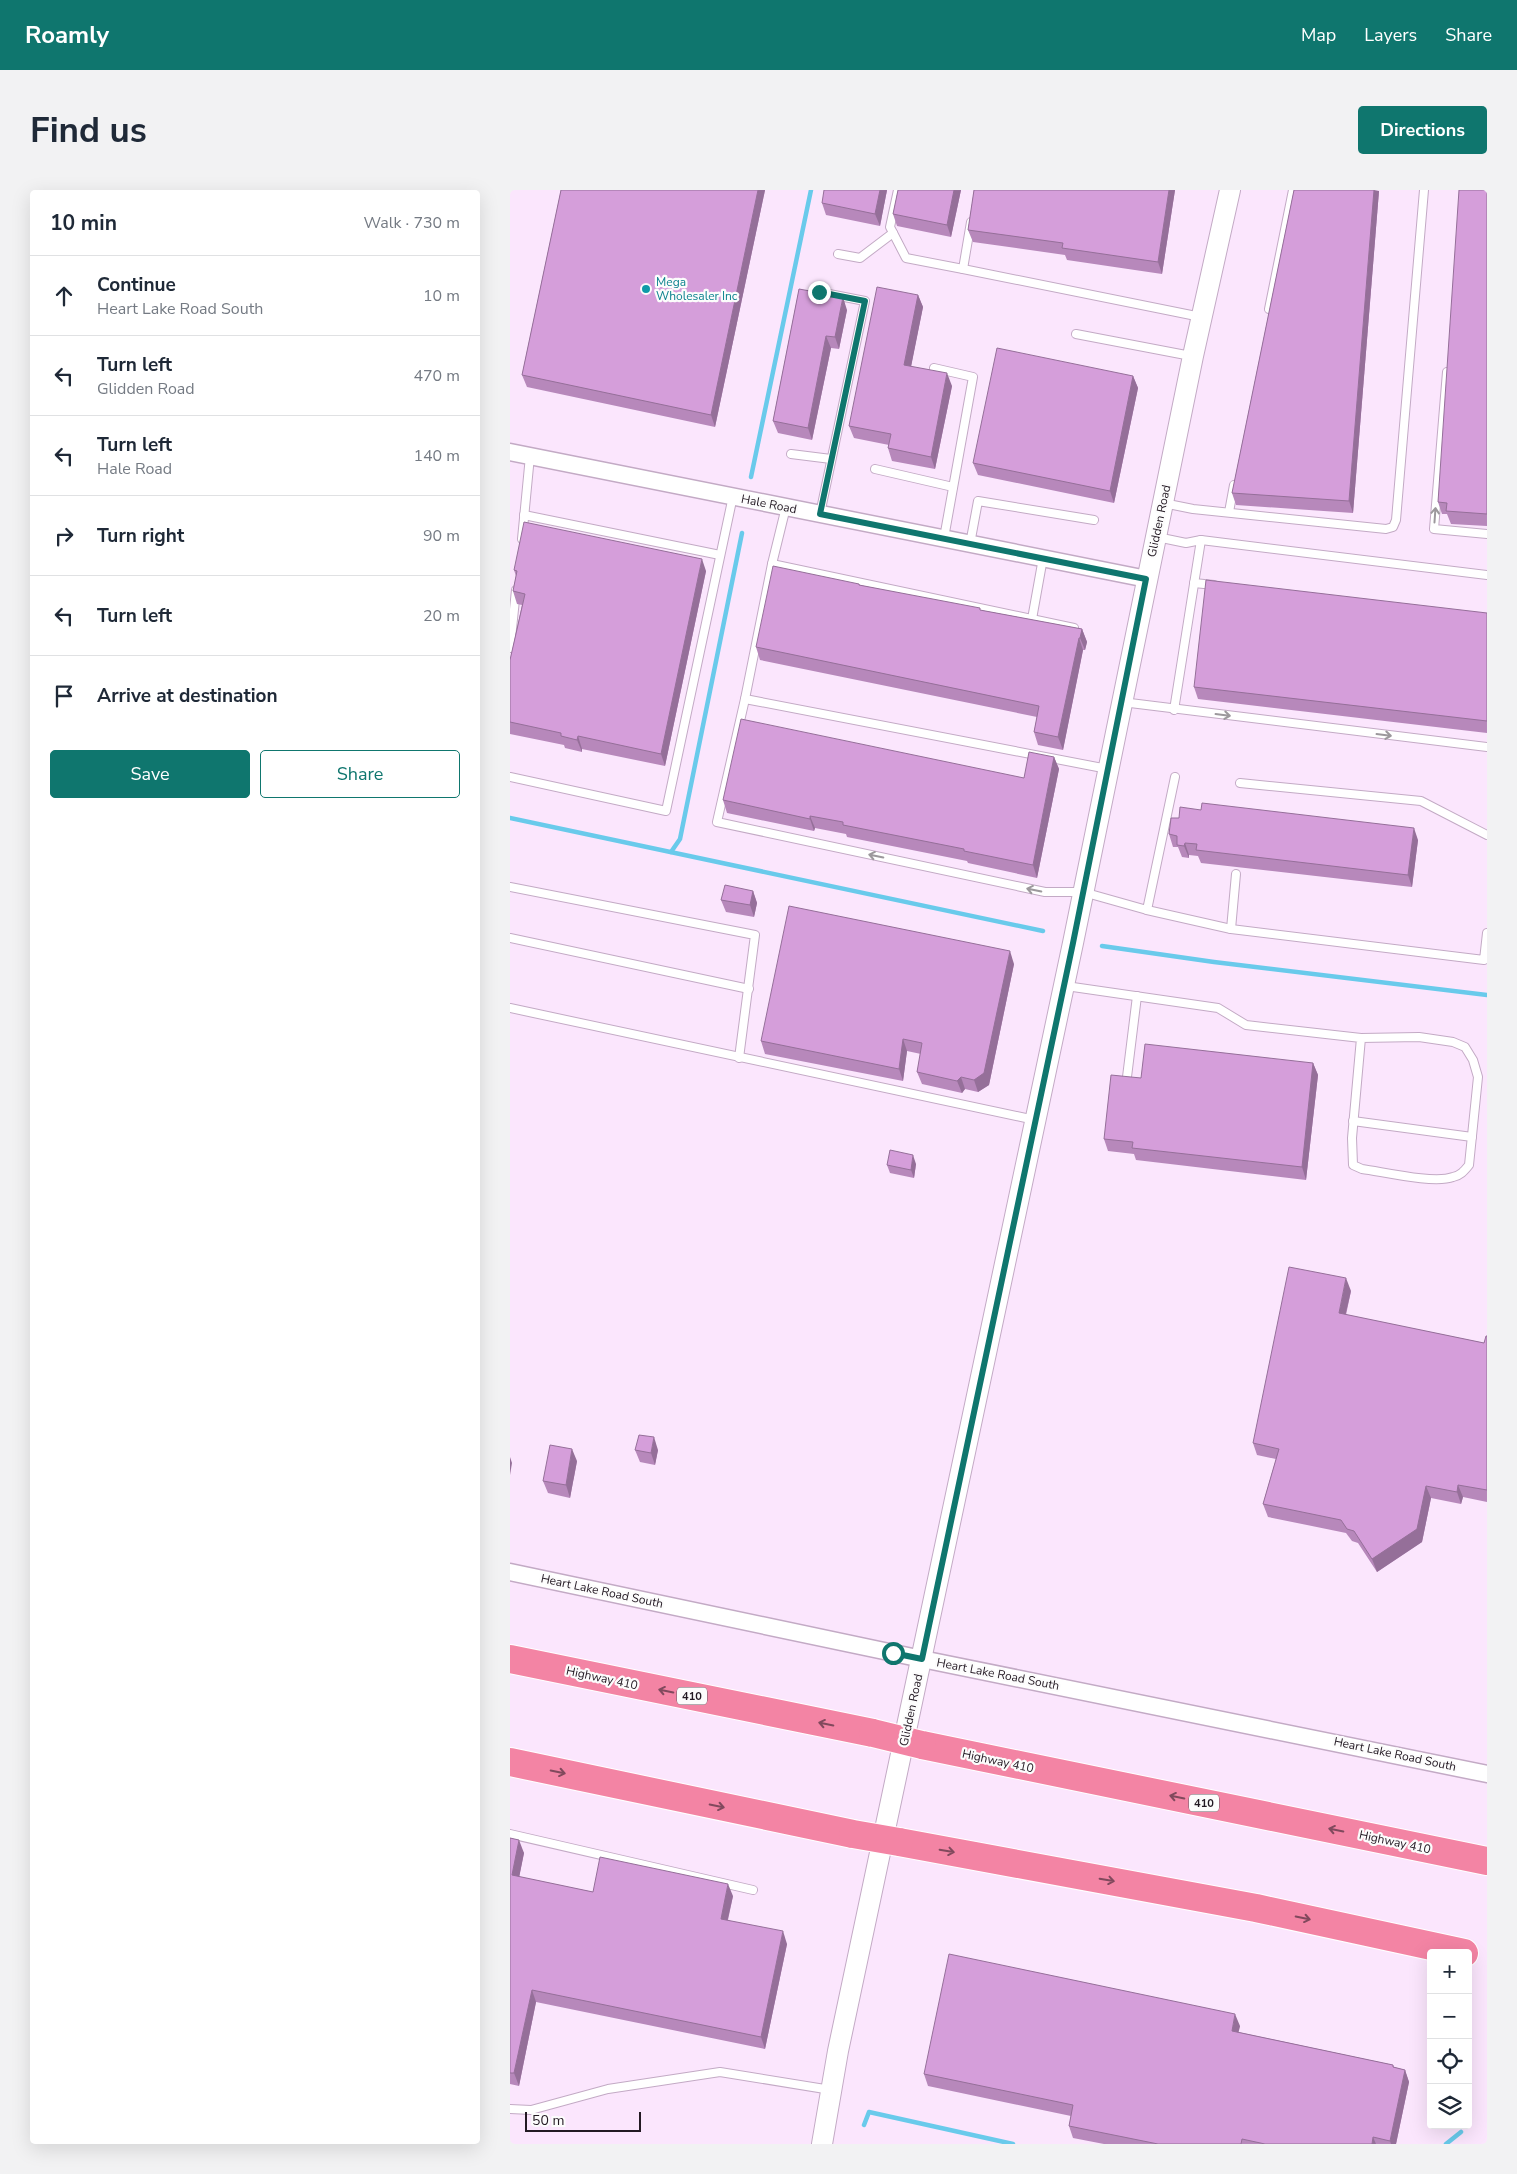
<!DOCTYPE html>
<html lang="en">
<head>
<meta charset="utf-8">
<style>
  :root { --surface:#fff; --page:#f2f2f3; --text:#1f2937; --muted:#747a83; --line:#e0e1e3; --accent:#0f766e }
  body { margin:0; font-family:"Nunito Sans",sans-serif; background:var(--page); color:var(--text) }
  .controls { position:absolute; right:15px; bottom:15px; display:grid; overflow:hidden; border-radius:5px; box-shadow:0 5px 20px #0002 }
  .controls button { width:45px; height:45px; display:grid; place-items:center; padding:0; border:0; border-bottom:1px solid var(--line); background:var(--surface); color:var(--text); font:25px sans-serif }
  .scale { position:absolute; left:15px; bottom:12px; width:116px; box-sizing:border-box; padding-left:5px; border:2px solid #231923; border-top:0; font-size:14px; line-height:18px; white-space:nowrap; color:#231923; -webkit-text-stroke:4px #fcfcfc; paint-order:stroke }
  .stop { position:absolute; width:15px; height:15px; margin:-11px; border:4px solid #0f766e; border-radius:50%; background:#fff }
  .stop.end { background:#0f766e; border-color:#fff; box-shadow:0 1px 5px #0008 }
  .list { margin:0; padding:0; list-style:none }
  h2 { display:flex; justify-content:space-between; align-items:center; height:65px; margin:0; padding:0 20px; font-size:21px }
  h2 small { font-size:16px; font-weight:400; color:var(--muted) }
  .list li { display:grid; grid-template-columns:32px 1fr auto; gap:15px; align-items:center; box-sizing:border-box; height:80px; padding:0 20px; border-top:1px solid var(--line) }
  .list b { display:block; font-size:19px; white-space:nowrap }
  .list p { margin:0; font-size:16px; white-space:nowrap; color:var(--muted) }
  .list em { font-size:16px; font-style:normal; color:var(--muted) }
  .actions { display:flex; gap:10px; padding:15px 20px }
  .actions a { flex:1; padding:11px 0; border:1px solid var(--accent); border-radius:5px; text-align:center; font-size:18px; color:var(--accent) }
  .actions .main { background:var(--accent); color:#fff }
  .icon { flex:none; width:28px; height:28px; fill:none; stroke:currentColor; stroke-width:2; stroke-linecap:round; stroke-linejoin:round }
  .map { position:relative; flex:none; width:977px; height:1954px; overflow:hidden; border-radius:5px }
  header { display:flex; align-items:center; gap:30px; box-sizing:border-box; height:70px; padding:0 25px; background:var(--accent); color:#fff }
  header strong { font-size:24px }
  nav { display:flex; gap:28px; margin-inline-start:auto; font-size:18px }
  .intro { display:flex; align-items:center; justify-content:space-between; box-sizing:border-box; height:120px; padding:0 30px }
  h1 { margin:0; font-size:35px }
  .button { padding:12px 22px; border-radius:5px; background:var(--accent); color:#fff; font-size:18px; font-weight:700 }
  main { display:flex; gap:30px; padding:0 30px }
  aside { flex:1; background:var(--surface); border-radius:5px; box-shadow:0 5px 20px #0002 }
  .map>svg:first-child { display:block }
</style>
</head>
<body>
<header>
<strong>Roamly</strong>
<nav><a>Map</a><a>Layers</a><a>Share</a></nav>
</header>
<div class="intro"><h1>Find us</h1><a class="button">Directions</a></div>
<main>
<aside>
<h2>10 min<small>Walk · 730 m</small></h2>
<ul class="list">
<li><svg class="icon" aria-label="ahead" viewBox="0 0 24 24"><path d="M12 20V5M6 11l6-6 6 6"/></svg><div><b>Continue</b><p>Heart Lake Road South</p></div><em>10 m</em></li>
<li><svg class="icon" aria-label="left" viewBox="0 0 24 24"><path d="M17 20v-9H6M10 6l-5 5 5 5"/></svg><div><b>Turn left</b><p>Glidden Road</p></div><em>470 m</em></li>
<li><svg class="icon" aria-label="left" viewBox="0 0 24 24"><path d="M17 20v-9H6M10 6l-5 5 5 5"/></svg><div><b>Turn left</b><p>Hale Road</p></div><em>140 m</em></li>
<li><svg class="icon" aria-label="right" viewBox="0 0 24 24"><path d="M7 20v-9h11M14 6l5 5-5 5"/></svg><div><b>Turn right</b></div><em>90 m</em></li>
<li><svg class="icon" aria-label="left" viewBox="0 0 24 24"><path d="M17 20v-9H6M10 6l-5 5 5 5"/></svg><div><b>Turn left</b></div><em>20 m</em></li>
<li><svg class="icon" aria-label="arrive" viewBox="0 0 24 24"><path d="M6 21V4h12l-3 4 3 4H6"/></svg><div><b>Arrive at destination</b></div></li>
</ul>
<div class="actions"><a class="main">Save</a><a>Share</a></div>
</aside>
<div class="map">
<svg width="977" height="1954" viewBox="0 0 977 1954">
  <rect width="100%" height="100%" fill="#fbe6fd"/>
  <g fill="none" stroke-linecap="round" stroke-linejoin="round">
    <g stroke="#69caeb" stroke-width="4.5">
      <polyline points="241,287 301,0"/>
      <polyline points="0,628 533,741"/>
      <polyline points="161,662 170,649 232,343"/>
      <polyline points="592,756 704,772 977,805"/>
      <polyline points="354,1935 359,1922 503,1954"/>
      <polyline points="936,1954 951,1942"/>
    </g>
    <g stroke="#c3aac5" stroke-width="10">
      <g id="service">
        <polyline points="388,0 380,37 396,68 453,79 461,32"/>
        <polyline points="328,64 350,68 383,43"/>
        <polyline points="453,79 691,127"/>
        <polyline points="309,102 355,111 310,324"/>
        <polyline points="759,119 783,0"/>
        <polyline points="566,144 681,166"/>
        <polyline points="424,178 463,187 434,348"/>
        <polyline points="937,182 924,339 977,344"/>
        <polyline points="281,264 321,269"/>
        <polyline points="365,279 443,297"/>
        <polyline points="653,313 683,319 876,339 883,337 886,330 914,0"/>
        <polyline points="719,322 724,295"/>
        <polyline points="14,325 210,365"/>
        <polyline points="647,347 676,353 691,350 977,385"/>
        <polyline points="12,349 20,266"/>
        <polyline points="460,354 468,311 584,330"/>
        <polyline points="262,374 564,438"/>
        <polyline points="684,393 704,395"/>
        <polyline points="522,429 533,368"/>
        <polyline points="0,458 6,400"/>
        <polyline points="235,509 262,374 276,317"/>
        <polyline points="612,512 977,557"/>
        <polyline points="664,520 691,350"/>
        <polyline points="598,579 235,509 207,632 535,702 573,702 637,720 665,587"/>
        <polyline points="0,587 156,621 223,306"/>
        <polyline points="730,593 911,611 977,645"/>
        <polyline points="0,697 245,745 229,868"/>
        <polyline points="637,720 721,739 974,770 977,743"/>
        <polyline points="721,739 726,684"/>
        <polyline points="0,748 239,799"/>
        <path d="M556,796L708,818L736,835L851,848L909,847L943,852L955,857L963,870L968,887L959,975C954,981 951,985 943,987C924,994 874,982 852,979L843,975L842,948L851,848"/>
        <polyline points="0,818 525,930"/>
        <polyline points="617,887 627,806"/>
        <polyline points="843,931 962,947"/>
        <polyline points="0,1644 243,1700"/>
        <polyline points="0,1919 21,1920 98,1899 210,1882 321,1900"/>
      </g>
    </g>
    <g stroke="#c3aac5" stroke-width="19">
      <g id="minor">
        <polyline points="0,262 637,389"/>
        <polyline points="0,1382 412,1469 977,1584"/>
      </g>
    </g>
    <g stroke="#c3aac5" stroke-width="22">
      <polyline id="tertiary" points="312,1954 328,1861 563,753 683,166 720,0"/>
    </g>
    <g stroke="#fff" stroke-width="30">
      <g id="motorway">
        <polyline points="0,1469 363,1543"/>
        <polyline points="412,1555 977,1671"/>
        <polyline points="0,1572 343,1644"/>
        <polyline points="389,1652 746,1718 954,1763"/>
      </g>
    </g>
    <use href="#service" stroke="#fff" stroke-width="8"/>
    <use href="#minor" stroke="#fff" stroke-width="16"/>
    <use href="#tertiary" stroke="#fff" stroke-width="20"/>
    <use href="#motorway" stroke="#f384a4" stroke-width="28"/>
    <g stroke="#fff" stroke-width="30" stroke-linecap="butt">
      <g id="motorway-bridge">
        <polyline points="363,1543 412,1555"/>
        <polyline points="343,1644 389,1652"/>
      </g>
    </g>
    <use href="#motorway-bridge" stroke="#f384a4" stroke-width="28"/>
  </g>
  <g fill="#b788bb">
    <polygon points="51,0 255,0 205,237 17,197 12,185"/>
    <polygon points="377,0 370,36 316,25 312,13"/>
    <polygon points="388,0 451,0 441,47 387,36 383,24"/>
    <polygon points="464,0 665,0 652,84 557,70 555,65 463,52 458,40"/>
    <polygon points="784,0 869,1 843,323 726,315 722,303"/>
    <polygon points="977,0 977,336 941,334 937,324 932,324 928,312"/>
    <polygon points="289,99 337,120 329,159 321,158 302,250 268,243 263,231"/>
    <polygon points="408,105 413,117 401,176 442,196 425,279 382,271 378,258 379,255 344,248 339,236"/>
    <polygon points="623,186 628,198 604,313 468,285 463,273"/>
    <polygon points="4,380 196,381 155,576 72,559 72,562 55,558 54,555 0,544 0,470 12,415 7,414 3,401 6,386"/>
    <polygon points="349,394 350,395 470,420 572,439 577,452 575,460 573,460 553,560 528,555 524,542 527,527 250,470 246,457"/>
    <polygon points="977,423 977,543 688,509 684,497"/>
    <polygon points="544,567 549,579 527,688 458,673 457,671 337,647 336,644 305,638 304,641 217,623 213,610 514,588"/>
    <polygon points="659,644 908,650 902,697 691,673 688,666 679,665 679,668 672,667 668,657 663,657"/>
    <polygon points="243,701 247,713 244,727 216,722 211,710"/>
    <polygon points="504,774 479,895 468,902 455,899 452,903 412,894 407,882 411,864 397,861 393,891 255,864 251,851"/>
    <polygon points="803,873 808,885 796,990 626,970 624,964 598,961 594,949 631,888"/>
    <polygon points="406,974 404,988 380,983 377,975"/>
    <polygon points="841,1101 836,1125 974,1153 977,1146 977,1312 953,1307 951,1314 921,1308 912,1352 867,1382 848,1353 842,1351 836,1343 758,1327 753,1314 766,1269 747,1265 743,1253"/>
    <polygon points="125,1260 148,1260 145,1275 130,1272"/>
    <polygon points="67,1271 60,1308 38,1303 33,1291"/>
    <polygon points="0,1648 14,1663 9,1687 83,1702 223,1706 218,1730 277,1754 255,1859 26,1812 9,1896 0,1894"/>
    <polygon points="730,1836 728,1842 883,1875 884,1877 895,1880 899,1892 886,1954 594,1954 563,1948 559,1936 561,1926 418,1896 414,1884"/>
  </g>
  <g fill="#956f99">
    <polygon points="248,0 255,0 205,237 201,225"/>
    <polygon points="370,0 377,0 370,36 365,24"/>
    <polygon points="444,0 451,0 441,47 437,35"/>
    <polygon points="659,0 665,0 652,84 648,72"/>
    <polygon points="864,0 869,1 843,323 839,311"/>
    <polygon points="408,105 413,117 399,187 394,175"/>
    <polygon points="333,107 337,120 329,159 325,147"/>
    <polygon points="316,146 321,158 302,250 298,238"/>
    <polygon points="437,183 442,196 425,279 421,267"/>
    <polygon points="623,186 628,198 604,313 600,301"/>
    <polygon points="192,369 196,381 155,576 151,564"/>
    <polygon points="572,439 577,452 575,460 570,448"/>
    <polygon points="569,448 573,460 553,560 548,547"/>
    <polygon points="68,546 72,559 72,562 67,550"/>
    <polygon points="544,567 549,579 527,688 523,675"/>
    <polygon points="300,626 305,638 304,641 300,629"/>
    <polygon points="904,638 908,650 902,697 898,685"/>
    <polygon points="675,653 679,665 679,668 674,656"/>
    <polygon points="243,701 247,713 244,727 240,715"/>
    <polygon points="500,761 504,774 479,895 468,902 464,890"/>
    <polygon points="393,849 397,861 393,891 389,879"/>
    <polygon points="803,873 808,885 796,990 792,977"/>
    <polygon points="451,887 455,899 452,903 447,891"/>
    <polygon points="403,965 406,974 404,988 401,980"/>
    <polygon points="836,1088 841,1101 833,1135 829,1123"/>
    <polygon points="144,1247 148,1260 145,1275 141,1263"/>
    <polygon points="62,1259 67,1271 60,1308 56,1295"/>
    <polygon points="0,1267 2,1273 0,1285"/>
    <polygon points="948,1295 953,1307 951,1314 947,1302"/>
    <polygon points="916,1296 921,1308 912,1352 867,1382 862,1369"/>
    <polygon points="9,1650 14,1663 7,1698 2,1685"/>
    <polygon points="218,1694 223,1706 215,1741 211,1729"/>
    <polygon points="273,1741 277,1754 255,1859 251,1847"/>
    <polygon points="22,1800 26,1812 9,1896 4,1883"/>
    <polygon points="725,1824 730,1836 726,1853 722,1841"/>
    <polygon points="895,1880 899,1892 886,1954 881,1954 880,1951"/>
    <polygon points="863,1947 866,1954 862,1954"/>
  </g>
  <g fill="#d59eda" stroke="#956f99">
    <polygon points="51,0 248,0 201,225 12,185"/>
    <polygon points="314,0 370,0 365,24 312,13"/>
    <polygon points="388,0 444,0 437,35 383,24"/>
    <polygon points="464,0 659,0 648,72 552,58 553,53 458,40"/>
    <polygon points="784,0 864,0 839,311 722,303"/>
    <polygon points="949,0 977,0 977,324 936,321 937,313 928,312"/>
    <polygon points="367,97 408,105 394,175 437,183 421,267 378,258 381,244 339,236"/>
    <polygon points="289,99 333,107 325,147 316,146 298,238 263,231"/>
    <polygon points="487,158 623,186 600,301 463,273"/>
    <polygon points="14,332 192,369 151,564 68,546 67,550 51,546 51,543 0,532 0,470 15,404 3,401 7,381 4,380"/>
    <polygon points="263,376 349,394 349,395 470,418 470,420 572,439 570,448 569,448 548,547 524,542 529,516 246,457"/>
    <polygon points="696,390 977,423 977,531 684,497"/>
    <polygon points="231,529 514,588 519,562 544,567 523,675 454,661 454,659 333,635 333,632 300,626 300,629 213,610"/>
    <polygon points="692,613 904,638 898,685 686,660 687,654 675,653 674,656 667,655 667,646 659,644 661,628 669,628 670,617 691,620"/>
    <polygon points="215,695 243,701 240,715 211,710"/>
    <polygon points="279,716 500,761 474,883 464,890 451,887 447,891 407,882 412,853 393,849 389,879 251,851"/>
    <polygon points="635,854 803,873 792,977 622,958 623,952 594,949 601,885 631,888"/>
    <polygon points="380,960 403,965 401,980 377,975"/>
    <polygon points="779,1077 836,1088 829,1123 974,1153 976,1146 977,1146 977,1300 948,1295 947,1302 916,1296 907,1339 862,1369 844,1341 837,1339 831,1330 753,1314 769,1259 743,1253"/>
    <polygon points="129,1245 144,1247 141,1263 125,1260"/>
    <polygon points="40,1255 62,1259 56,1295 33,1291"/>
    <polygon points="0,1648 9,1650 2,1685 83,1702 90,1667 218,1694 211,1729 273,1741 251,1847 22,1800 4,1883 0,1883"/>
    <polygon points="439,1764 725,1824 722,1841 883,1875 883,1877 895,1880 880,1951 863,1947 862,1954 755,1954 732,1949 731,1954 648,1954 559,1936 563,1915 414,1884"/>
  </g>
  <defs><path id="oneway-shaft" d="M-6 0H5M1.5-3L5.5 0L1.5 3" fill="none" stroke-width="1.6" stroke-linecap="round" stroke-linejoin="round" transform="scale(1.25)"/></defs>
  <g stroke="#9c989c">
    <use href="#oneway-shaft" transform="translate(925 325) rotate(-86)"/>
    <use href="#oneway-shaft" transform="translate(713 525) rotate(7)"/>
    <use href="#oneway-shaft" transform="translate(874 545) rotate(7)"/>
    <use href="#oneway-shaft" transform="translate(366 666) rotate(-168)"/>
    <use href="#oneway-shaft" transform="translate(524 700) rotate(-168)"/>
  </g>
  <g stroke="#81495d">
    <use href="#oneway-shaft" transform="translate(156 1501) rotate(-168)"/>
    <use href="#oneway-shaft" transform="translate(316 1534) rotate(-168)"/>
    <use href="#oneway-shaft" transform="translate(48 1582) rotate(12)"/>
    <use href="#oneway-shaft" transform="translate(667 1607) rotate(-168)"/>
    <use href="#oneway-shaft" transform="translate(207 1616) rotate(12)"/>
    <use href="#oneway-shaft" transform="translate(826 1640) rotate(-168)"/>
    <use href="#oneway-shaft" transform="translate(437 1661) rotate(10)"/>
    <use href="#oneway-shaft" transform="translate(597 1690) rotate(10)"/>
    <use href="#oneway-shaft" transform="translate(793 1728) rotate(12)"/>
  </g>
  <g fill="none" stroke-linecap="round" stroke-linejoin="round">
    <polyline stroke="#0f766e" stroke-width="6" points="309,102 355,111 310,324 636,389 563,753 412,1469 383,1463"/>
  </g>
  <circle fill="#0f9aa8" stroke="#fcfcfc" stroke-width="2" cx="136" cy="99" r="5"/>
  <g text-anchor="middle" stroke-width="4.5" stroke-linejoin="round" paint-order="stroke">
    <g fill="#fcfcfc" stroke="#645d64" stroke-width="1">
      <rect x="167" y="1497.5" width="30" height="17" rx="4"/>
      <rect x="679" y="1604.5" width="30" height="17" rx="4"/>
    </g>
    <g font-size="11" font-weight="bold" fill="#231923">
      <text x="182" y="1510">410</text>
      <text x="694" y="1617">410</text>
    </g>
    <g font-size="12" fill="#0d838f" stroke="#fcfcfc" text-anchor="start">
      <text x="146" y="96">Mega<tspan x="146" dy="14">Wholesaler Inc</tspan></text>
    </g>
    <g font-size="12" fill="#231923" stroke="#fcfcfc">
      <text transform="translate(259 314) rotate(11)" y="4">Hale Road</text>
      <text transform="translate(649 331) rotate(-78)" y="4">Glidden Road</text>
      <text transform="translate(92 1401) rotate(12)" y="4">Heart Lake Road South</text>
      <text transform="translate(488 1484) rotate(11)" y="4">Heart Lake Road South</text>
      <text transform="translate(92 1488) rotate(12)" y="4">Highway 410</text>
      <text transform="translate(401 1520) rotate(-78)" y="4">Glidden Road</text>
      <text transform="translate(885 1564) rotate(12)" y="4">Heart Lake Road South</text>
      <text transform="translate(488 1571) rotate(12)" y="4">Highway 410</text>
      <text transform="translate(885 1652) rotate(12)" y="4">Highway 410</text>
    </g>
  </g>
</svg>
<div class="controls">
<button>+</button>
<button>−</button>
<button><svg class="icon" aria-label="locate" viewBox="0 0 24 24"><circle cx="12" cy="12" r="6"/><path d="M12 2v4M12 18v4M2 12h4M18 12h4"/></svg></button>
<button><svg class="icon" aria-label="layers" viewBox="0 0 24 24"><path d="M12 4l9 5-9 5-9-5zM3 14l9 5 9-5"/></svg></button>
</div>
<div class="scale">50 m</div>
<div class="stop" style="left:383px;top:1463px"></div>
<div class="stop end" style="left:309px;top:102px"></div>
</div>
</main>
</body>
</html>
